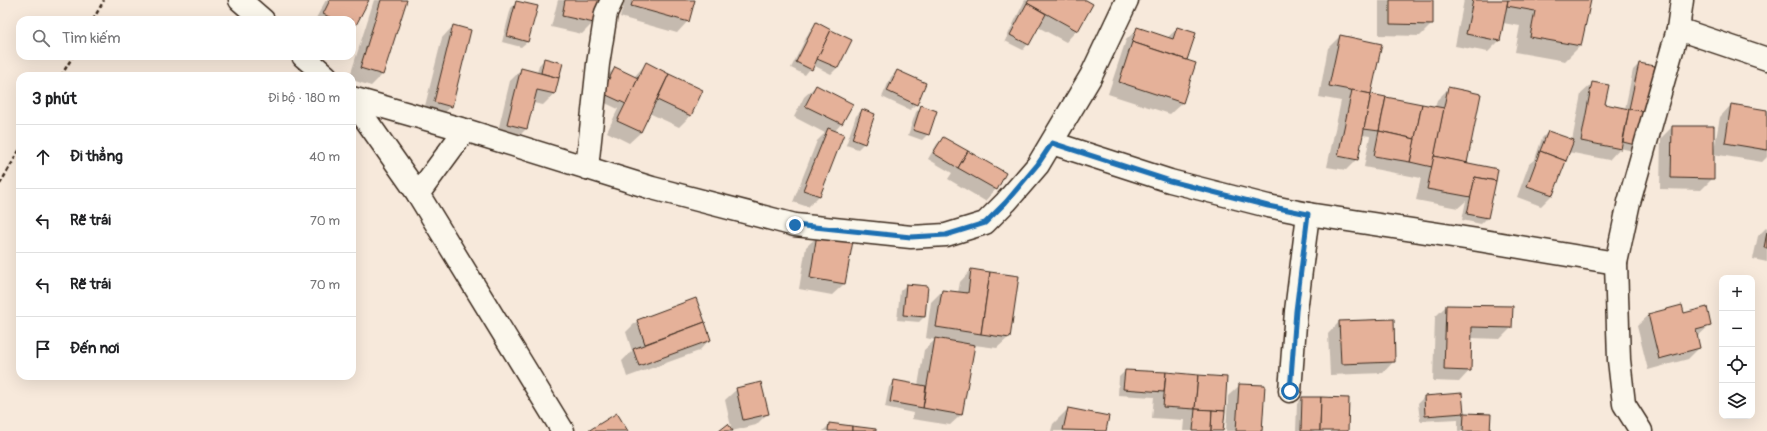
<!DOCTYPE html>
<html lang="vi">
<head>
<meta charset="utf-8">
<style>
  :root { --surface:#fff; --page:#f2f2f2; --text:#202124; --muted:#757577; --line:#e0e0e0 }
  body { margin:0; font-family:Pangolin,sans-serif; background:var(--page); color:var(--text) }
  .controls { position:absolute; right:12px; bottom:12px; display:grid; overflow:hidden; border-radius:8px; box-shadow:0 4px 16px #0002 }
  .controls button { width:36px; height:36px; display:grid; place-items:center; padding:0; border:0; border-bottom:1px solid var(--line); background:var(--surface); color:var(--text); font:20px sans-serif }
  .stop { position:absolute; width:12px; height:12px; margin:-9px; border:3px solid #1f6fb2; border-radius:50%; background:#fff }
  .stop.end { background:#1f6fb2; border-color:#fff; box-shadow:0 1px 4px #0008 }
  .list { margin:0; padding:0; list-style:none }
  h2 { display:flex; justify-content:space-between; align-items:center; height:52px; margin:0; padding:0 16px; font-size:17px }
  h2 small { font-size:13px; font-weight:400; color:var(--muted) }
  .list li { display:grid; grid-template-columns:26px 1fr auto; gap:12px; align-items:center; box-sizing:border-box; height:64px; padding:0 16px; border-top:1px solid var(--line) }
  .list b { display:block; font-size:15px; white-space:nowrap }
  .list em { font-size:13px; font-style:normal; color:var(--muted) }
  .icon { flex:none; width:22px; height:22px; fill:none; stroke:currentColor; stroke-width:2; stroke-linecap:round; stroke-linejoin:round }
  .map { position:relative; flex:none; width:1767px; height:431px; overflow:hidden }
  .search { position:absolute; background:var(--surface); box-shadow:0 4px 16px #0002; left:16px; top:16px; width:340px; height:44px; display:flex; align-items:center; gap:10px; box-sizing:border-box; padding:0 14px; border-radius:12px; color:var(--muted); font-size:15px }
  .panel { position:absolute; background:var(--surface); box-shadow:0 4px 16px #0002; left:16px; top:72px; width:340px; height:308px; border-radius:12px }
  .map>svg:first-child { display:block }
</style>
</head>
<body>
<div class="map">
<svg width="1767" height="431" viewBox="0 0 1767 431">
  <rect width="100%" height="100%" fill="#f7e9db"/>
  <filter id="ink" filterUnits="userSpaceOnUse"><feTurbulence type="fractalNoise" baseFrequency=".025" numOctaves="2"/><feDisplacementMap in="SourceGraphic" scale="8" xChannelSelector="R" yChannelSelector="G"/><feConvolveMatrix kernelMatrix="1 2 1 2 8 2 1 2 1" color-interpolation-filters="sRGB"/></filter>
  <g filter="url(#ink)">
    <g fill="#0003">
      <polygon points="326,0 368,0 352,30 352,20 315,20"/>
      <polygon points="374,0 406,0 382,75 371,86 352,80 352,76 350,76"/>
      <polygon points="558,0 598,0 593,23 582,34 551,27"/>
      <polygon points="625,0 694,0 688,21 677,33 620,17"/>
      <polygon points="1025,0 1083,0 1077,30 1066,42 1038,27 1028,44 1023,50 1005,41"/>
      <polygon points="1379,0 1432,0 1432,24 1420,36 1379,35"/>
      <polygon points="1464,0 1590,0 1580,46 1565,61 1515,52 1520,26 1503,23 1499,41 1488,52 1455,46"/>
      <polygon points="517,2 527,42 521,47 502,42 511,8"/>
      <polygon points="816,24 850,41 837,68 831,74 813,65 805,75 791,68 810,30"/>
      <polygon points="453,26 451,106 440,118 423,114 442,38"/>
      <polygon points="1178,28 1194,33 1185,60 1195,63 1182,103 1170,114 1108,94 1126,40 1137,29 1167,38"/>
      <polygon points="1340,36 1370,95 1435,108 1437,100 1448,89 1466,164 1487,218 1481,224 1462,220 1466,201 1458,208 1416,200 1421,178 1364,167 1370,136 1362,135 1357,159 1346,170 1327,167 1341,101 1319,97 1328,48"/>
      <polygon points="545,59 562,63 554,94 543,105 533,103 526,129 515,140 497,135 510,81 522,69 537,73 539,65"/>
      <polygon points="646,64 702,91 690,116 679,127 649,113 641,132 629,143 607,132 618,109 597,99 609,74 615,68 634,77"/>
      <polygon points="1639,64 1654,67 1633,151 1620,148 1609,160 1568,152 1552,195 1541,206 1517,197 1529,164 1535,159 1542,138 1548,132 1572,141 1581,94 1593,83 1603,105 1625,109 1633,70"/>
      <polygon points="897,71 916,104 910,110 882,97 891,77"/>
      <polygon points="816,86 851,104 841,124 834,132 843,135 819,196 808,207 793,202 817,141 825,133 794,117 804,97"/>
      <polygon points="1731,105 1767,111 1767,157 1762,162 1713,154 1713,178 1701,190 1660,189 1661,138 1672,127 1714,150 1720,117"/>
      <polygon points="921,107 928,134 922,140 908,135 916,112"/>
      <polygon points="862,110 864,143 858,149 846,145 856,116"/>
      <polygon points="943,138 996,189 985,201 948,179 952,173 928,159 937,144"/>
      <polygon points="1767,227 1767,262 1753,259 1758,236"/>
      <polygon points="818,236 844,284 832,295 799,289 806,247"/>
      <polygon points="971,270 1009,337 997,348 974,345 962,414 950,425 912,419 913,413 885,407 889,387 895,381 918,386 924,350 935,340 926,338 931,302 942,291 958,293 960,282"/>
      <polygon points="906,285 924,317 919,322 897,320 900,291"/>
      <polygon points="696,299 710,339 699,351 627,377 622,361 632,351 626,332 637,321"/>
      <polygon points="1446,306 1511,328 1500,339 1471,338 1470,370 1459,382 1433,381 1435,317"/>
      <polygon points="1649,315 1683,315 1710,325 1697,337 1699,348 1688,359 1648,370 1637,326"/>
      <polygon points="1339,322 1394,361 1383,373 1330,375 1328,334"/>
      <polygon points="1125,371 1226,378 1222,431 1183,431 1184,420 1152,418 1154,397 1118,395 1119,377"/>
      <polygon points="1240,385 1261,431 1226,431 1228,396"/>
      <polygon points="737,389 768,413 756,425 732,431 725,400"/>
      <polygon points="1461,394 1463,414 1490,415 1489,431 1458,431 1458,419 1420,421 1418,403 1424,397"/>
      <polygon points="1302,398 1347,431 1296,431 1297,404"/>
      <polygon points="1068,409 1107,417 1104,431 1051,431 1053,424"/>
      <polygon points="830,424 875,431 823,431"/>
    </g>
    <g fill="#e5b199" stroke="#3b2a1e">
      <polygon points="330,0 369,0 354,29 352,28 352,20 336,20 323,14"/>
      <polygon points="381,0 407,0 383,75 360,68"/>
      <polygon points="565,0 599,0 594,23 562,16"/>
      <polygon points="633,0 695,0 689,22 631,6"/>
      <polygon points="1029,0 1086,0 1093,4 1078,31 1027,3"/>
      <polygon points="1390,0 1433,0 1433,25 1390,24"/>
      <polygon points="1473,0 1508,0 1500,41 1466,34"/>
      <polygon points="1508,0 1591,0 1581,46 1530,37 1535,11 1507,6"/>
      <polygon points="516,1 538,6 528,42 507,36"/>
      <polygon points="1027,3 1046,14 1029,45 1010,35"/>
      <polygon points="816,22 831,30 812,70 796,62"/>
      <polygon points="453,25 471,30 452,107 434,102"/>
      <polygon points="1137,27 1173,39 1177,27 1196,33 1187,60 1132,42"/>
      <polygon points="831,30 852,40 838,68 817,59"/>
      <polygon points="1340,35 1382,44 1371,94 1329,86"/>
      <polygon points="1132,42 1196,63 1183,103 1119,82"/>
      <polygon points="544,58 563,63 559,78 541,73"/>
      <polygon points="646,62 669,74 641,132 617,121"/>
      <polygon points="1639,63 1655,66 1646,112 1629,109"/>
      <polygon points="615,67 638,78 626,104 602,93"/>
      <polygon points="521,68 559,78 555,94 537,90 527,129 507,124"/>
      <polygon points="897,70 926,83 917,105 887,91"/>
      <polygon points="669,74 703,90 691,116 657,100"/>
      <polygon points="1592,82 1609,85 1605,104 1629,109 1621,149 1581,141"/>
      <polygon points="816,85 853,104 842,124 805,106"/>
      <polygon points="1448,87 1481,94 1467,163 1434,156"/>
      <polygon points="1352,90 1371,94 1358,160 1338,156"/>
      <polygon points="1371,94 1386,97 1379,131 1364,129"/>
      <polygon points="1386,97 1422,104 1415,139 1379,131"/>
      <polygon points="1422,104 1444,108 1432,167 1410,162"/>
      <polygon points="1731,104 1767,110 1767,150 1725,143"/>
      <polygon points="921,105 937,111 929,135 913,130"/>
      <polygon points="862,109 875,114 865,144 852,139"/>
      <polygon points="1629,109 1646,112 1639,146 1623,142"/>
      <polygon points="1672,126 1714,126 1714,179 1671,178"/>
      <polygon points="828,128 844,134 820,196 803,190"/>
      <polygon points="1379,131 1415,139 1410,162 1374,156"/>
      <polygon points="1548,131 1574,140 1566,161 1540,151"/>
      <polygon points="943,137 968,151 958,168 933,153"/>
      <polygon points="968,151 1006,173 997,190 958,168"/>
      <polygon points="1540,151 1566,161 1553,195 1527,186"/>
      <polygon points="1434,156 1498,169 1496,181 1475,177 1471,197 1427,189"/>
      <polygon points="1475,177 1496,181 1488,218 1467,214"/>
      <polygon points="1767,232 1767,248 1764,248"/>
      <polygon points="817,234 853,241 845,284 810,278"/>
      <polygon points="971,269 990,272 981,334 936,327 942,290 968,293"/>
      <polygon points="990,272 1019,276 1010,338 981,334"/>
      <polygon points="906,284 928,286 925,317 903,315"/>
      <polygon points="696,298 705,322 645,344 637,320"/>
      <polygon points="1446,305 1513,306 1512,328 1472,327 1471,371 1444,370"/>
      <polygon points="1682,305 1684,313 1707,307 1711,326 1696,330 1700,348 1659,359 1648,314"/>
      <polygon points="1394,319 1395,362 1341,364 1339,321"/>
      <polygon points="705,322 711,340 639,366 633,349"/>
      <polygon points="935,338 975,345 962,415 923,408"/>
      <polygon points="1125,370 1166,372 1164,392 1123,389"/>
      <polygon points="1166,372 1198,375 1195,409 1163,407"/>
      <polygon points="1198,375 1227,377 1225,411 1195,409"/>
      <polygon points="894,380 926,386 923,408 890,402"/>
      <polygon points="761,382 769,414 743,420 736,388"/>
      <polygon points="1239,384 1265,385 1262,431 1236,431"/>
      <polygon points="1462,393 1464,413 1425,416 1424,396"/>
      <polygon points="1302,397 1321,397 1320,431 1301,431"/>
      <polygon points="1321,397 1349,398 1348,431 1320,431"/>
      <polygon points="1068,408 1109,416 1106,431 1063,430"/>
      <polygon points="1195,409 1212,410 1211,431 1193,431"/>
      <polygon points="1212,410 1225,411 1223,431 1211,431"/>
      <polygon points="617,413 628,431 588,431"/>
      <polygon points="1464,413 1491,414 1490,431 1463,431"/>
      <polygon points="829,423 852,426 852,431 828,431"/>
      <polygon points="728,424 733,431 719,431"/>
      <polygon points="852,426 876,429 876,431 852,431"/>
    </g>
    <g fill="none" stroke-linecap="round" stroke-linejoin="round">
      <g stroke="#3b2a1e" stroke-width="25">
        <g id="minor">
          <polyline points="240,0 263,20"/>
          <polyline points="1678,29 1767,59"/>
          <polyline points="303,56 326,76"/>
          <polyline points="352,98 465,130 652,188 795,225 911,237 946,235 985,223 1006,202 1038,165 1091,76 1127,0"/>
          <polyline points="352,100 418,194 563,431"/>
          <polyline points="1052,143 1170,181 1268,206 1308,214 1478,240 1616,263"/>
          <polyline points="587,168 598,64 606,13 612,0"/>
          <polyline points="418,194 465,130"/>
          <polyline points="1290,391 1296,311 1308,214"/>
          <polyline points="1641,431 1624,404 1619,360 1616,263 1629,202 1678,29 1682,0"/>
        </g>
      </g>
      <g stroke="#3b2a1e" stroke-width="2.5" stroke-dasharray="4 3" stroke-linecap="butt">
        <polyline points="93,20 104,0"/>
        <polyline points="61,76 73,56"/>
        <polyline points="0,184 20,149"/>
      </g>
      <use href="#minor" stroke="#fbf7ec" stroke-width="22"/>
    </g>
  </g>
  <g fill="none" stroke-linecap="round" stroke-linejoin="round" filter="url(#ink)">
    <polyline stroke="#1f6fb2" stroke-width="5" points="795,225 911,237 946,235 985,223 1006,202 1038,164 1052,143 1170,181 1268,206 1308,214 1296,311 1290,391"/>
  </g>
</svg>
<div class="controls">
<button>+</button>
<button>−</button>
<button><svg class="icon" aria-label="locate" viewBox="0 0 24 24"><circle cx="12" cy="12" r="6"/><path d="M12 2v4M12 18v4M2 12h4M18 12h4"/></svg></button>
<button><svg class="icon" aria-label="layers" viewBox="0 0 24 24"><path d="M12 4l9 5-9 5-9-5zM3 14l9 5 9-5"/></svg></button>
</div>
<div class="stop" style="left:1290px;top:391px"></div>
<div class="stop end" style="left:795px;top:225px"></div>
<div class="search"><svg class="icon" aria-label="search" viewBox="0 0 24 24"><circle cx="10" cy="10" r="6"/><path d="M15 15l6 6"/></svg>Tìm kiếm</div>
<section class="panel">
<h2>3 phút<small>Đi bộ · 180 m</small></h2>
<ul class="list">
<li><svg class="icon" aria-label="ahead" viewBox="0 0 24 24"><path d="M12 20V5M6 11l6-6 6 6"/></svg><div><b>Đi thẳng</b></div><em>40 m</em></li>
<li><svg class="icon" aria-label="left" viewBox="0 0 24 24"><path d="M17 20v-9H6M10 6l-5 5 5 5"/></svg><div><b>Rẽ trái</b></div><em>70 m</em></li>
<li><svg class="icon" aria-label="left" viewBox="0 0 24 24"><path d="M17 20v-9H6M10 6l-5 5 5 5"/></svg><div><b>Rẽ trái</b></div><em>70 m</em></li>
<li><svg class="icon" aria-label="arrive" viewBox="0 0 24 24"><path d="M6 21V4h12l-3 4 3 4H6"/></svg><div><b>Đến nơi</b></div></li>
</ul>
</section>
</div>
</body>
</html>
